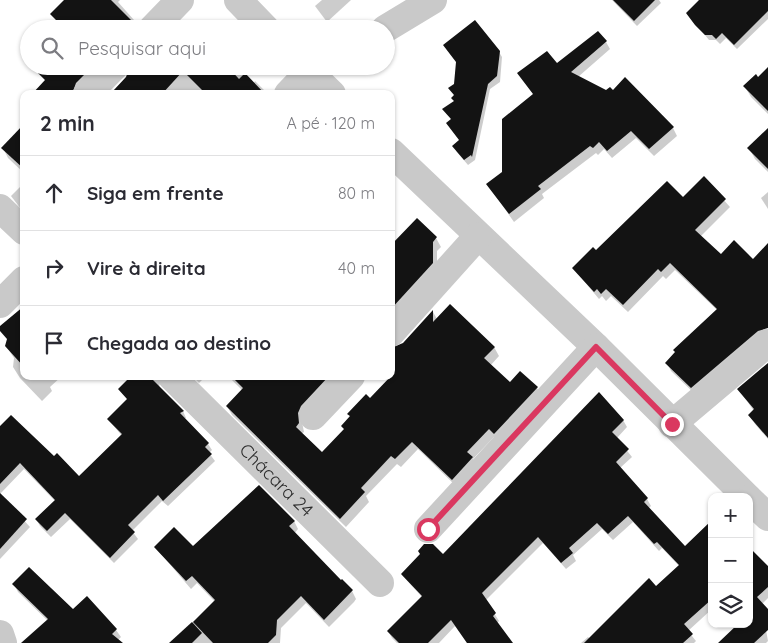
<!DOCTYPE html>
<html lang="pt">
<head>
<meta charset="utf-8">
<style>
  :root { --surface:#fff; --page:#f7f7f7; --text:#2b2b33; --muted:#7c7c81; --line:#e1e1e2 }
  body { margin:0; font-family:Quicksand,sans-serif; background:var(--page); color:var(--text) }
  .controls { position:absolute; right:15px; bottom:15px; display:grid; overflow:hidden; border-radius:10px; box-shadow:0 1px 4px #0004 }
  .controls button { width:45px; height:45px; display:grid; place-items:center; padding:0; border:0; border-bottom:1px solid var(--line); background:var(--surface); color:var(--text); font:25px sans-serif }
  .stop { position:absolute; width:15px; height:15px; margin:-11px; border:4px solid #da3860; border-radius:50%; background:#fff }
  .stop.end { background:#da3860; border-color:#fff; box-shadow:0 1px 5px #0008 }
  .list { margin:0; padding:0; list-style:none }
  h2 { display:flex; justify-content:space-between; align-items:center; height:65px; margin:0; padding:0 20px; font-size:21px }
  h2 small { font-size:16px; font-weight:400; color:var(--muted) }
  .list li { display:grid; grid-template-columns:32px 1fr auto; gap:15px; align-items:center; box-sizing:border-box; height:75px; padding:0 20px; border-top:1px solid var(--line) }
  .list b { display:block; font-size:19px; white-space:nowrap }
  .list em { font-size:16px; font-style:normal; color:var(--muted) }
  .icon { flex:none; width:28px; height:28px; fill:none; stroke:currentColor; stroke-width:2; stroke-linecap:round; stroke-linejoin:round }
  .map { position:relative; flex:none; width:768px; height:643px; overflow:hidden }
  .search { position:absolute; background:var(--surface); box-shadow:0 1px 4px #0004; left:20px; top:20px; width:375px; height:55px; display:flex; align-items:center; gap:12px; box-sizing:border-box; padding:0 18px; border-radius:28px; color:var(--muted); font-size:19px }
  .panel { position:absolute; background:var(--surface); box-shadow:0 1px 4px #0004; left:20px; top:90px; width:375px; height:290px; border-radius:10px }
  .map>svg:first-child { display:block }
</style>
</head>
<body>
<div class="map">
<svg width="768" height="643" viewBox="0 0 768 643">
  <rect width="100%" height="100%" fill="#fff"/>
  <g fill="#0003">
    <polygon points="66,0 120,0 118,2 142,29 62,29 52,14"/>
    <polygon points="322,0 351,0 327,22 315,6"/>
    <polygon points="612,0 659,0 661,3 637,26"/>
    <polygon points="701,0 768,0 768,19 737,49 726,38 720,44 716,40 709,40 691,18"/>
    <polygon points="606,42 610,49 578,77 673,128 677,136 654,156 636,138 612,158 604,149 598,155 596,153 542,194 544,198 514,222 488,185 503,173 534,95 524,81"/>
    <polygon points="499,52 502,57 500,82 490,89 475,160 468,165 456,151 460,141 452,120 444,110 455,101 455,96 450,88"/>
    <polygon points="60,66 109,66 81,94 33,94"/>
    <polygon points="155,66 237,66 254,83 255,81 268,94 111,94 127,77"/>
    <polygon points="768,69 768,114 751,97 745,87 758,79"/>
    <polygon points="24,126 24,173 8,158 3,148"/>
    <polygon points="768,130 768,172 755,159 749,148"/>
    <polygon points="704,178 730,207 700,237 768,333 696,395 671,371 667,363 717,310 675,270 666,279 663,276 628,312 611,296 606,301 602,296 599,299 574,269 596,252 683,199"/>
    <polygon points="24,183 24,213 11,196"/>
    <polygon points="768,192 768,209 761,198"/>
    <polygon points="436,238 441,247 437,251 437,272 391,323 391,247"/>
    <polygon points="24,307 24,376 62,376 50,387 52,391 42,401 20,378 13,367 14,358 6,346"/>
    <polygon points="433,312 437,319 494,347 499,356 490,366 510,384 537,388 542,397 500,442 494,437 473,459 477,467 458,488 418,449 401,467 397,464 366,496 369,502 346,527 232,415 227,406 242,390 228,376 342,376 302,422 304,432 301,434 322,454 345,430 350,417 348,414 370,400 393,376 403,344"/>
    <polygon points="768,365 768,439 755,424 749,415 754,411 739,390"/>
    <polygon points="133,376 161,376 159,388 183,411 186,418 184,419 208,444 212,450 209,453 215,461 168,506 162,501 132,531 138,539 114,563 70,519 51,537 40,526 36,519 55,501 24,469 0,494 0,426 54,458 79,478 122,436 108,419 128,400 119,389"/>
    <polygon points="192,376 206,376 199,383"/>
    <polygon points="623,420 627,427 617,438 632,457 620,468 647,499 651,506 648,509 685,548 712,522 712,609 688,631 696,641 694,643 581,643 588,637 590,639 656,588 679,566 662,548 659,551 633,522 613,540 602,529 573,555 576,561 566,569 543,543 486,600 499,621 497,623 512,643 467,643 455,626 439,643 397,643 392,638 388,631 422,597 402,575 443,555"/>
    <polygon points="0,494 30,527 0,559"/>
    <polygon points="294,521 298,529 294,534 341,582 352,591 356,599 354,602 329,627 306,603 281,628 280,643 174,643 173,641 215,602 197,583 191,589 155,547 193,548"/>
    <polygon points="749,550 768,568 768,598 762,604 768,611 766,630 768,641 766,643 720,643 737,627 734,624 749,624"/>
    <polygon points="14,584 116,630 121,637 118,640 121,643 31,643 48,621 18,592"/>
  </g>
  <g fill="#131313">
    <polygon points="64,0 111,0 137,26 137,29 65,29 50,14"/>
    <polygon points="613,0 655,0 634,21"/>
    <polygon points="699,0 768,0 768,11 734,45 722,33 716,39 712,35 705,35 695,25 686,13"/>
    <polygon points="475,20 500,51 497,76 488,84 472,157 471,155 464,160 452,146 459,140 446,123 451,119 442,109 454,101 451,98 454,95 448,88 454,84 456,62 443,45"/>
    <polygon points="598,31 607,41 571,72 606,90 610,87 613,90 625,77 674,127 649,149 631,131 607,151 599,142 593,148 590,146 538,186 541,189 509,214 486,184 502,172 502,119 533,94 517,73 547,51 557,63"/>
    <polygon points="31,66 93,66 76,83 72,94 32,94 45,80"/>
    <polygon points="130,66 227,66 239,79 245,73 265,94 206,94 183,71 162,94 116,94 113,91 126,77"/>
    <polygon points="768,67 768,111 743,86 756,74 758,77"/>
    <polygon points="24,124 24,169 1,148"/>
    <polygon points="768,128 768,169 747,148"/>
    <polygon points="704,176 726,199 695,230 721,254 734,240 753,259 768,243 768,328 758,331 691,388 665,363 675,352 673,350 717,309 670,263 661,272 658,269 623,305 606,289 601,294 597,289 594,292 572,268 593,247 596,250 667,181 683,197"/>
    <polygon points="417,218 437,237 433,242 433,263 391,309 391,245"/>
    <polygon points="450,304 495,347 484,358 510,382 520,371 538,387 494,434 489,429 467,452 473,457 452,480 412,442 395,459 391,456 361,488 365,492 340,519 226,406 243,388 231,376 329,376 301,406 298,413 299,423 296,427 322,452 344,429 341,426 350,416 347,414 366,394 370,398 391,376 391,348 403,343 433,310 433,322"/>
    <polygon points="24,306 24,367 5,346 7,339 0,331 0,326"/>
    <polygon points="768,363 768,438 748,415 754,409 737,389"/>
    <polygon points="131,376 149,376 184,411 180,413 209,443 205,447 212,454 163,501 158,495 128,525 135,532 110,558 65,513 47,531 35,519 55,500 20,463 0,484 0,426 11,415 54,456 57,453 79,476 122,434 107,419 127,399 118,389"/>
    <polygon points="599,392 624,420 612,432 629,449 616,462 648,498 644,502 685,546 712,520 712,599 684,624 693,634 683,643 584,643 649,578 656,586 679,565 657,542 654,544 628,516 608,534 597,523 569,548 573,553 561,563 538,537 482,593 496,613 493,616 513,643 467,643 451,620 428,643 399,643 387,631 422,596 401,574 420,554 418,551 424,544 433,544 443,554"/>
    <polygon points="259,485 295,521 289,526 341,580 342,579 353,590 324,620 301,596 277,620 276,635 268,643 213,643 193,622 215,600 192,576 186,581 154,547 174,527 193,546"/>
    <polygon points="0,493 27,519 0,549"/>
    <polygon points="749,547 768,566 768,587 757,597 768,609 768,630 754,643 718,643 738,624 749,624"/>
    <polygon points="29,567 73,609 87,596 117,629 112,634 123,643 21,643 48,619 12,584"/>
    <polygon points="192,622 202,633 192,643 169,643"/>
  </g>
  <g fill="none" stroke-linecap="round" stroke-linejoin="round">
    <g stroke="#c9c9c9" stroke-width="28">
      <polyline points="238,0 266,29"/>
      <polyline points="152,29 180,0"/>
      <polyline points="385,29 433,0"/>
      <polyline points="303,66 332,94"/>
      <polyline points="87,94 115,66"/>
      <polyline points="288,94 309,72 320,66"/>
      <polyline points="391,152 596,347 747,497"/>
      <polyline points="0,208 24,231"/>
      <polyline points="0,304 24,280"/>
      <polyline points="391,333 478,236"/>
      <path id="s1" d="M171,376L380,583"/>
      <polyline points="313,416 351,376"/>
      <polyline points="672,424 768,343"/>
      <polyline points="749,499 768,517"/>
      <polyline points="428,529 596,347"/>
      <polyline points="0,634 3,643"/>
    </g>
  </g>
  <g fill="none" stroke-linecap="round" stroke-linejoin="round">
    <polyline stroke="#da3860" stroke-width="6" points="428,529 596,347 672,424"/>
  </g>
  <g text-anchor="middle" stroke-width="5" stroke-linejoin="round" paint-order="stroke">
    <g font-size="18" fill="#2c2c2c" stroke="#fff">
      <text dy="6" stroke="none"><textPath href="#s1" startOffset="148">Chácara 24</textPath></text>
    </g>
  </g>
</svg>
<div class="controls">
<button>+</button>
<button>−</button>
<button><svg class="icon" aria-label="layers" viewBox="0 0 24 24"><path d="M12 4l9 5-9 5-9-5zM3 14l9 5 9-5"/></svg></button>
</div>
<div class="stop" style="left:428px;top:529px"></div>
<div class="stop end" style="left:672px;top:424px"></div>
<div class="search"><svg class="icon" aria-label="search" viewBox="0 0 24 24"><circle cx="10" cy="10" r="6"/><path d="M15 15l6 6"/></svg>Pesquisar aqui</div>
<section class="panel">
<h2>2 min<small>A pé · 120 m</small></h2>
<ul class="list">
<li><svg class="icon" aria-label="ahead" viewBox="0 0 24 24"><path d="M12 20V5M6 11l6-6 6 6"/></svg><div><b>Siga em frente</b></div><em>80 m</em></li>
<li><svg class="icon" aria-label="right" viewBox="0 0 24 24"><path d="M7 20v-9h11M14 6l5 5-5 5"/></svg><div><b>Vire à direita</b></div><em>40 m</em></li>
<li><svg class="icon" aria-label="arrive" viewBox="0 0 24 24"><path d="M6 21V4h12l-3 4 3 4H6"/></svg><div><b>Chegada ao destino</b></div></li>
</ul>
</section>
</div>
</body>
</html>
